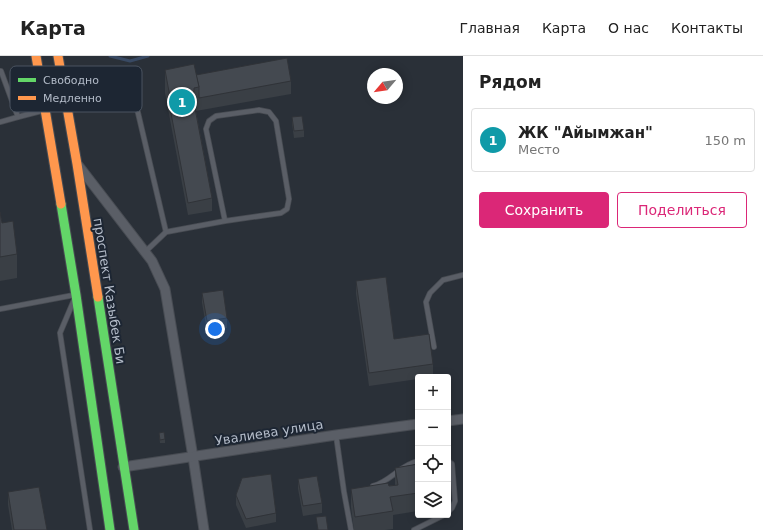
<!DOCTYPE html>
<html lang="ru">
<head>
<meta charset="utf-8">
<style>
  :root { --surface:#fff; --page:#f2f2f2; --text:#222; --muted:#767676; --line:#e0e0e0; --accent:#db2777 }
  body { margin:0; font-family:"DejaVu Sans",sans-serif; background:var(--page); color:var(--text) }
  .controls { position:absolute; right:12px; bottom:12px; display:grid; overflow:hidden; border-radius:4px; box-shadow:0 2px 10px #0003 }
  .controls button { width:36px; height:36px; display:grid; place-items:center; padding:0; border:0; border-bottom:1px solid var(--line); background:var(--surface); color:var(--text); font:20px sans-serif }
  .compass { position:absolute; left:367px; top:12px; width:36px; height:36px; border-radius:50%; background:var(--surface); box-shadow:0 2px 10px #0003; rotate:241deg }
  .you { position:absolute; left:215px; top:273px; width:14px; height:14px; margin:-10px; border:3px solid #fff; border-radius:50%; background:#1a73e8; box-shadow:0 0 0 6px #1a73e833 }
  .badge { display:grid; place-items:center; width:26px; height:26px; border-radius:50%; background:var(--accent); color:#fff; font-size:13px; font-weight:700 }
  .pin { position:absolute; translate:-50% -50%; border:2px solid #fff; box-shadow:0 1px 4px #0006 }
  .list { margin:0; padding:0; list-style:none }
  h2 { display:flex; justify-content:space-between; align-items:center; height:52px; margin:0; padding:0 16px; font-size:17px }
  h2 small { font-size:13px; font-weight:400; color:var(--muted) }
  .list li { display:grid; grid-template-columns:26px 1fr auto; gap:12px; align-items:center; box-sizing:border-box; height:64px; margin:0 8px 8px; padding:0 8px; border:1px solid var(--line); border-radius:4px }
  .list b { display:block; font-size:15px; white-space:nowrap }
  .list p { margin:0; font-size:13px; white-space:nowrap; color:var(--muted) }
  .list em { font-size:13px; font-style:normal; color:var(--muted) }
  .actions { display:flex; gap:8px; padding:12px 16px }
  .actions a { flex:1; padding:9px 0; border:1px solid var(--accent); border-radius:4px; text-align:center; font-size:14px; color:var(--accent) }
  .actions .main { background:var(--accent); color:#fff }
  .icon { flex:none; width:22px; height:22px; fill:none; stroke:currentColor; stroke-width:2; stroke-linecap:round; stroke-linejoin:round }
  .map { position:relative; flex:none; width:463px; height:474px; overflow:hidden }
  header { display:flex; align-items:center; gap:24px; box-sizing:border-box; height:56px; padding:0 20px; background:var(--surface); border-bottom:1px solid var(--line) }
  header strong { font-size:19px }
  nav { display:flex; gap:22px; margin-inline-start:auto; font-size:14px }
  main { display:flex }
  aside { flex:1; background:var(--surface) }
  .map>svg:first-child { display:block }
</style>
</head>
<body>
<header>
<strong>Карта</strong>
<nav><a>Главная</a><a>Карта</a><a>О нас</a><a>Контакты</a></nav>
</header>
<main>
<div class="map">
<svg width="463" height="474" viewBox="0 0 463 474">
  <rect width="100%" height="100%" fill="#2a3038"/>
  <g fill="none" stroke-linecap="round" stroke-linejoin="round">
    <polyline stroke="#384963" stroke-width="3" points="110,0 130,5 148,0"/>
    <g stroke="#484c53" stroke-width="6">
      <g id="lane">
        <polyline points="0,15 1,15 18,61 45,54"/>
        <polyline points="135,44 166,176"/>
        <polyline points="0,66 18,61"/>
        <polyline points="145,196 166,176 225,165 206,73 209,65 216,60 259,54 269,56 276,65 289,143 287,153 281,157 225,165"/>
        <polyline points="74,244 60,277 90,474"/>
        <polyline points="0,253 74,239"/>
        <polyline points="434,291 426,246 430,237 443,224 463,219"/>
        <polyline points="336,379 344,436 351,474"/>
        <polyline points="448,405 452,408 455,445 452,452 448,456"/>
        <path d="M373,430C390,426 400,409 418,405"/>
        <polyline points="414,474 444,459"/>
      </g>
    </g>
    <g stroke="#484c53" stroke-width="11">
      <g id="street">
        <polyline points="78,109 152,205 165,233 193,401 204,474"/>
        <polyline points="448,365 463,363"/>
        <polyline points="123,411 336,379 418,368"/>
      </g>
    </g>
    <g stroke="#484c53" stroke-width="11">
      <g id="fast">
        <polyline points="61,148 76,239 110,474"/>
        <polyline points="98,241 134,474"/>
      </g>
    </g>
    <g stroke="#484c53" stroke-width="11">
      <g id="slow">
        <polyline points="36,0 61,148"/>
        <polyline points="58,0 77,108 98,241"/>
      </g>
    </g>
    <use href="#lane" stroke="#5a5e66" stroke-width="4.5"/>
    <use href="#street" stroke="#5a5e66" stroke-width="9"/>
    <use href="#fast" stroke="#63d668" stroke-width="9"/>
    <use href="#slow" stroke="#ff974d" stroke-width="9"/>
  </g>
  <g fill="#3a3f45">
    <polygon points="165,14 196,19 291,25 291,38 196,55 212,142 212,155 188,159 165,37"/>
    <polygon points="292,61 304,74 304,81 294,82 292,67"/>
    <polygon points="0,156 2,167 17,198 17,222 0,225"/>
    <polygon points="356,225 394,283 433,308 433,321 418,321 418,323 369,330 356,238"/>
    <polygon points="202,237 227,262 227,272 207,275 202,247"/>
    <polygon points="159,377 165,383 165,387 160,387"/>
    <polygon points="418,408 418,455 393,459 393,473 385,474 354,474 351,451 351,433 395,429 395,412"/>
    <polygon points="298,423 322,447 322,457 303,460 298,433"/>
    <polygon points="8,436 47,474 12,474 8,449"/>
    <polygon points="236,439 276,457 276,466 246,472 236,449"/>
  </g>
  <g fill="#444950" stroke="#303338">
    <polygon points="287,2 291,25 199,42 199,31 196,19"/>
    <polygon points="194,8 199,31 194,32 194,36 170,41 165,14"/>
    <polygon points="194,47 212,142 188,147 170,52"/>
    <polygon points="302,60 304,74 294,75 292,61"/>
    <polygon points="0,156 2,167 13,165 17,198 0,201"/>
    <polygon points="386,221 394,283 429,278 433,308 369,317 356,225"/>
    <polygon points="223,234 227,262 207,265 202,237"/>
    <polygon points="164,376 165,383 160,384 159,377"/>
    <polygon points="418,408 418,437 390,441 393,455 355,461 351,433 388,427 389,430 398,429 395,412"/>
    <polygon points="271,418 276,457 246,463 236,439 242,422"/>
    <polygon points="317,420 322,447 303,450 298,423"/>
    <polygon points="39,431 47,474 14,474 8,436"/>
    <polygon points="326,460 328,474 318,474 316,461"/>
  </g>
  <g text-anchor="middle" stroke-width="4" stroke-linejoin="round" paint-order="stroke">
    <g font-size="13" fill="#b4bcc9" stroke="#1d2633">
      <text transform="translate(110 235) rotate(81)" y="5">проспект Казыбек Би</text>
      <text transform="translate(269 376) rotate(-9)" y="5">Увалиева улица</text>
    </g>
  </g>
  <rect x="10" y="10" width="132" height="46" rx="6" fill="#1d2633" stroke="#4a5360" stroke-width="1"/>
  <rect x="18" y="22" width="18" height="4" fill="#63d668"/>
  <rect x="18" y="40" width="18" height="4" fill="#ff974d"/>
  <g font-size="11" fill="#b4bcc9">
    <text x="43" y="28">Свободно</text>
    <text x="43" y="46">Медленно</text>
  </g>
</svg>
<div class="controls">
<button>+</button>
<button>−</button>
<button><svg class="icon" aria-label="locate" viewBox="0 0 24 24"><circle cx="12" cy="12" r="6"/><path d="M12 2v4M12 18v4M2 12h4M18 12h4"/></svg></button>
<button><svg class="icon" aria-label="layers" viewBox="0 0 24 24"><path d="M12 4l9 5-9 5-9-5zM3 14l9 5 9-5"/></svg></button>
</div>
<svg class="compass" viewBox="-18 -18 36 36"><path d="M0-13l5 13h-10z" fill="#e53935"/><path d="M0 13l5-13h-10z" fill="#767676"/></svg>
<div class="you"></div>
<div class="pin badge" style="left:182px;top:46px;background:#0f9aa8">1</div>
</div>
<aside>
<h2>Рядом<small></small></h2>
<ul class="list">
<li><span class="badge" style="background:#0f9aa8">1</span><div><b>ЖК &quot;Айымжан&quot;</b><p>Место</p></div><em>150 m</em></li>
</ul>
<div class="actions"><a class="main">Сохранить</a><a>Поделиться</a></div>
</aside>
</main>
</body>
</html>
